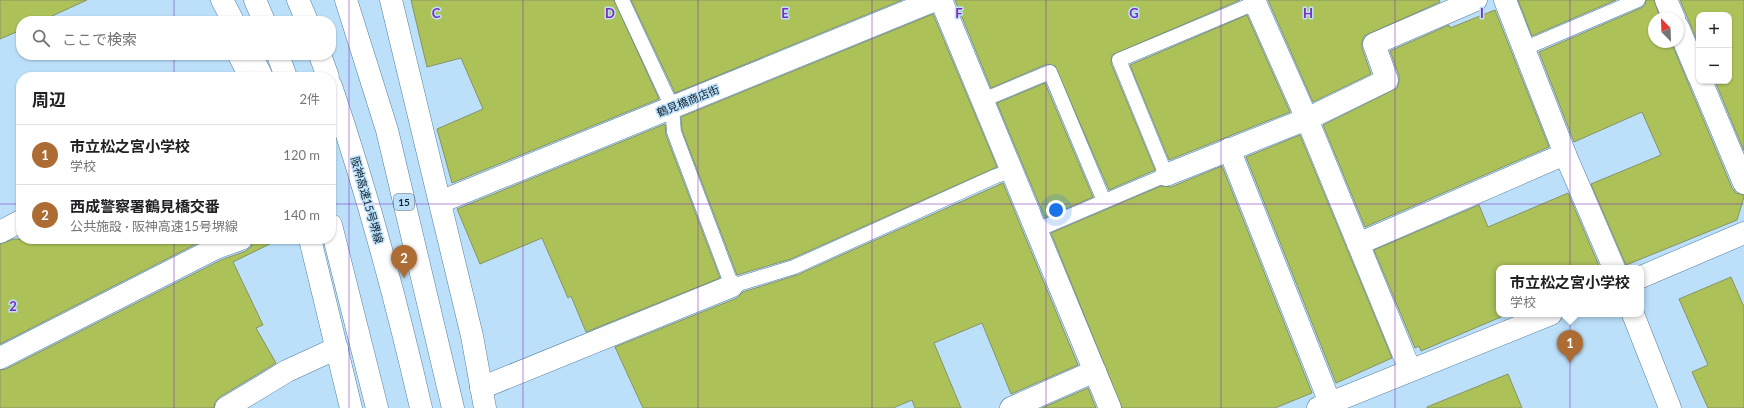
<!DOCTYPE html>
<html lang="ja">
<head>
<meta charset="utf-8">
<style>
  :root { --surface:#fff; --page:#f2f2f2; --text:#202124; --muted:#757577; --line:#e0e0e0; --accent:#ac6c34 }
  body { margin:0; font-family:Lato,"Noto Sans JP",sans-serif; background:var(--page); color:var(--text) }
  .controls { position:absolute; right:12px; top:12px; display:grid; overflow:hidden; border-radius:8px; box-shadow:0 1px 3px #0004 }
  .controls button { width:36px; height:36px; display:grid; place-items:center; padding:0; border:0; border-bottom:1px solid var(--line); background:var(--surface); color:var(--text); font:20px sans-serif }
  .compass { position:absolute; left:1648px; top:12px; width:36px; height:36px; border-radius:50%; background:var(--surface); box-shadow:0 1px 3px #0004; rotate:337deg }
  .you { position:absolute; left:1056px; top:210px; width:14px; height:14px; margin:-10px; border:3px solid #fff; border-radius:50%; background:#1a73e8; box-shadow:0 0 0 6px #1a73e833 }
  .badge { display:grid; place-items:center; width:26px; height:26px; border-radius:50%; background:var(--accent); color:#fff; font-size:13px; font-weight:700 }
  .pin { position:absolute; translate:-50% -33px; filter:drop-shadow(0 1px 2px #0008) }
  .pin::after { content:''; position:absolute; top:21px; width:14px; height:12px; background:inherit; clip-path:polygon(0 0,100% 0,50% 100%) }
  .popup { position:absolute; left:1496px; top:265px; width:148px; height:52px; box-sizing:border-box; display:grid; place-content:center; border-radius:8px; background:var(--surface); filter:drop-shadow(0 1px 3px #0005); font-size:13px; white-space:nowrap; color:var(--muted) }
  .popup b { font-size:15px; color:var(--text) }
  .popup::after { content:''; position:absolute; left:50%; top:100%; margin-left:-8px; border:8px solid transparent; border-top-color:var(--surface) }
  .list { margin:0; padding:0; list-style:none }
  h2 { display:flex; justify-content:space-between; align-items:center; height:52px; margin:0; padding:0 16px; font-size:17px }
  h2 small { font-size:13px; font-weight:400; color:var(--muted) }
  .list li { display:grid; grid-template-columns:26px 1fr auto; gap:12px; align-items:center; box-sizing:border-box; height:60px; padding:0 16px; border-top:1px solid var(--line) }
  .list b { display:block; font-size:15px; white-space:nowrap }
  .list p { margin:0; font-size:13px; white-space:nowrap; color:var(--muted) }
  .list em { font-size:13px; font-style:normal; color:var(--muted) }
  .icon { flex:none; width:22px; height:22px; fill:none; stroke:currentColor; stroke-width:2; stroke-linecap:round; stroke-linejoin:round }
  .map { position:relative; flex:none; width:1744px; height:408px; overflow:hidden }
  .search { position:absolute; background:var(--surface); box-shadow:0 1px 3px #0004; left:16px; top:16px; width:320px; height:44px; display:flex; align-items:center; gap:10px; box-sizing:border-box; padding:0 14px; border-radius:16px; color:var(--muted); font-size:15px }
  .panel { position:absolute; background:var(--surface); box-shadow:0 1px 3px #0004; left:16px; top:72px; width:320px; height:172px; border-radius:16px }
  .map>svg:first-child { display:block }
</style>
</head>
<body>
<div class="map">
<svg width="1744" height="408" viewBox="0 0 1744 408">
  <rect width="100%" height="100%" fill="#bce0fa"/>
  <g fill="#acc259" stroke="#879265">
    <polygon points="0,0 87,0 41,21 21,21 21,30 0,39"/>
    <polygon points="411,0 614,0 659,99 452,183 437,129 483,109 461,58 427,67"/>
    <polygon points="631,0 902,0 675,93"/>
    <polygon points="955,0 1240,0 1112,55 1111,63 1155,170 1109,190 1055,66 1047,64 991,88"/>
    <polygon points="1268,0 1439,0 1440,2 1364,36 1362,42 1362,48 1371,74 1313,102"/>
    <polygon points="1518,0 1616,0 1532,36"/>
    <polygon points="1646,0 1654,0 1660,18 1654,18 1654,42 1671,42 1732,188 1736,193 1744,195 1744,197 1737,220 1626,265 1591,184 1661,155 1642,112 1574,142 1539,52 1641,8 1645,5"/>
    <polygon points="1680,0 1744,0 1744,151 1715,81 1729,81 1729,15 1699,15 1699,45"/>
    <polygon points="1495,10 1549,147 1365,227 1323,125 1397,88 1399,82 1399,76 1390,51 1449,25 1450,28"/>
    <polygon points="933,14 997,167 791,259 737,275 682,130 681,117"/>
    <polygon points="1247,15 1290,112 1169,160 1130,65"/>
    <polygon points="1045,83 1093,197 1045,218 997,103"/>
    <polygon points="665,124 666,135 720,278 586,332 571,296 568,298 542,238 480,264 457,209"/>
    <polygon points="1300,135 1392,358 1336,383 1246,157"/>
    <polygon points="1222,166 1312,393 1275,408 1122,408 1051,233 1161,186 1171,187"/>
    <polygon points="1003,183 1078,365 1011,394 982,323 934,343 961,408 915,408 912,400 893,408 643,408 615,347 737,298 743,292 797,275"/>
    <polygon points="1568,193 1600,268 1499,268 1499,314 1508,314 1421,351 1419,346 1415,348 1374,250 1479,205 1488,227"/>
    <polygon points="14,239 206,239 0,344 0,244"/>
    <polygon points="253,239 280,239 233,262 263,325 256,328 276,363 220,397 215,402 214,408 0,408 0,370 6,369 221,260 246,251 251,247"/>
    <polygon points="1731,277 1744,307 1744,408 1708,408 1692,372 1708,365 1679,299"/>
    <polygon points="1508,374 1522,408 1427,408 1427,407"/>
    <polygon points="1088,388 1096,408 1042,408"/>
  </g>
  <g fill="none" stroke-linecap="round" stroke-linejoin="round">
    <g stroke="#557f9d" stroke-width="15">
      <g id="lane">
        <polyline points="622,0 672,107 674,132 732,286 794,267 996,176 1012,171"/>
        <polyline points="1523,49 1638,0"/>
        <polyline points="983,100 1050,72 1104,201"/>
        <polyline points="1037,230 1166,175 1119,60 1255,3"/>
      </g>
    </g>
    <g stroke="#557f9d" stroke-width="23">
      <g id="street">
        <polyline points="941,0 1110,408"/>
        <polyline points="1254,0 1307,119 1410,370"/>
        <polyline points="1505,0 1565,154 1614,268"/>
        <polyline points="1666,0 1674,18"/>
        <polyline points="1678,27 1699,77"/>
        <polyline points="1701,81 1744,183"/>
        <polyline points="1229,149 1330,403"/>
        <polyline points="1166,175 1307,119 1387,80 1374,44 1476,0"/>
        <polyline points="440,202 935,0"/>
        <polyline points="0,232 21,221"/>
        <polyline points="1358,244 1565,154"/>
        <polyline points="1641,277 1744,233"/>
        <polyline points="1633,314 1670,408"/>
        <polyline points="0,358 216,248 241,239"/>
        <polyline points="481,388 732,286"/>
        <polyline points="226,408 287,371 337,348"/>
        <polyline points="1011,408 1095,371"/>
        <polyline points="1318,408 1551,314"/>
      </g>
    </g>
    <g stroke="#557f9d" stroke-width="23">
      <g id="secondary">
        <polyline points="391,0 472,336 485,408"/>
        <polyline points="239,55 250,77"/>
        <polyline points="310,239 351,408"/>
      </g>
    </g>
    <g stroke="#557f9d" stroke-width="23">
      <g id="highway">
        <polyline points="222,0 233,21"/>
        <polyline points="255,0 264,21"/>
        <polyline points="298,0 307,21"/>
        <polyline points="346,0 387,130 453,408"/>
        <polyline points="251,55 262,77"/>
        <polyline points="278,55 286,77"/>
        <polyline points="320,55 328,77"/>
        <path d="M331,86C367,192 396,299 421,408"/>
        <polyline points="331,225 377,408"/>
      </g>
    </g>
    <use href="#lane" stroke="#fff" stroke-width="14"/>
    <use href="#street" stroke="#fff" stroke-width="22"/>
    <use href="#secondary" stroke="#fff" stroke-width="22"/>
    <use href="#highway" stroke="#fff" stroke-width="22"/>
  </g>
  <path fill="none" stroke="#7b2cbf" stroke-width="1" stroke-opacity="0.55" d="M174,0V21M349,0V408M523,0V408M698,0V408M872,0V408M1046,0V408M1221,0V408M1395,0V408M1570,0V408M174,55V77M0,204H21M331,204H1744M174,239V408"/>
  <g text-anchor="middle" stroke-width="3" stroke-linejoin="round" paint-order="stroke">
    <rect fill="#bce0fa" stroke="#435a6a" stroke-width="1" x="394" y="194" width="20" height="16" rx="3"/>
    <g font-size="10" font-weight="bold" fill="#0f212c">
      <text x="404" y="206">15</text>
    </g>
    <g font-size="11" fill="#0f212c" stroke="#bce0fa">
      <text transform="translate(688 101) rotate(-22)" y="4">鶴見橋商店街</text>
      <text transform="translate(367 200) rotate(74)" y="4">阪神高速15号堺線</text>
    </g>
  </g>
  <g font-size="13" text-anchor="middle" font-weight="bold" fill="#7b2cbf" stroke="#bce0fa" stroke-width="3" stroke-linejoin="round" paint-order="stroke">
    <text x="436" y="18">C</text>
    <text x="610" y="18">D</text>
    <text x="785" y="18">E</text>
    <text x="959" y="18">F</text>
    <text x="1134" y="18">G</text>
    <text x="1308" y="18">H</text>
    <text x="1482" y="18">I</text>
    <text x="13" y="311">2</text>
  </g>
</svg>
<div class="controls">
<button>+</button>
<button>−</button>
</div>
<svg class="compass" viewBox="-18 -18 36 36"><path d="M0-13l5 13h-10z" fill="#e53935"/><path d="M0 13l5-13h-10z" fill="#757577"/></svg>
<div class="you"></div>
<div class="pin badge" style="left:1570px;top:363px">1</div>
<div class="popup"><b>市立松之宮小学校</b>学校</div>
<div class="pin badge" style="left:404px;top:278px">2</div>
<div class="search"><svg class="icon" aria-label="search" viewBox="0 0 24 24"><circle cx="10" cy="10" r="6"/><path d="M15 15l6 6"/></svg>ここで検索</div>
<section class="panel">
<h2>周辺<small>2件</small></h2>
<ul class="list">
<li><span class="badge">1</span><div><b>市立松之宮小学校</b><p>学校</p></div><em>120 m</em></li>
<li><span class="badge">2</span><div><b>西成警察署鶴見橋交番</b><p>公共施設 · 阪神高速15号堺線</p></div><em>140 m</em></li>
</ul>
</section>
</div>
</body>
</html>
